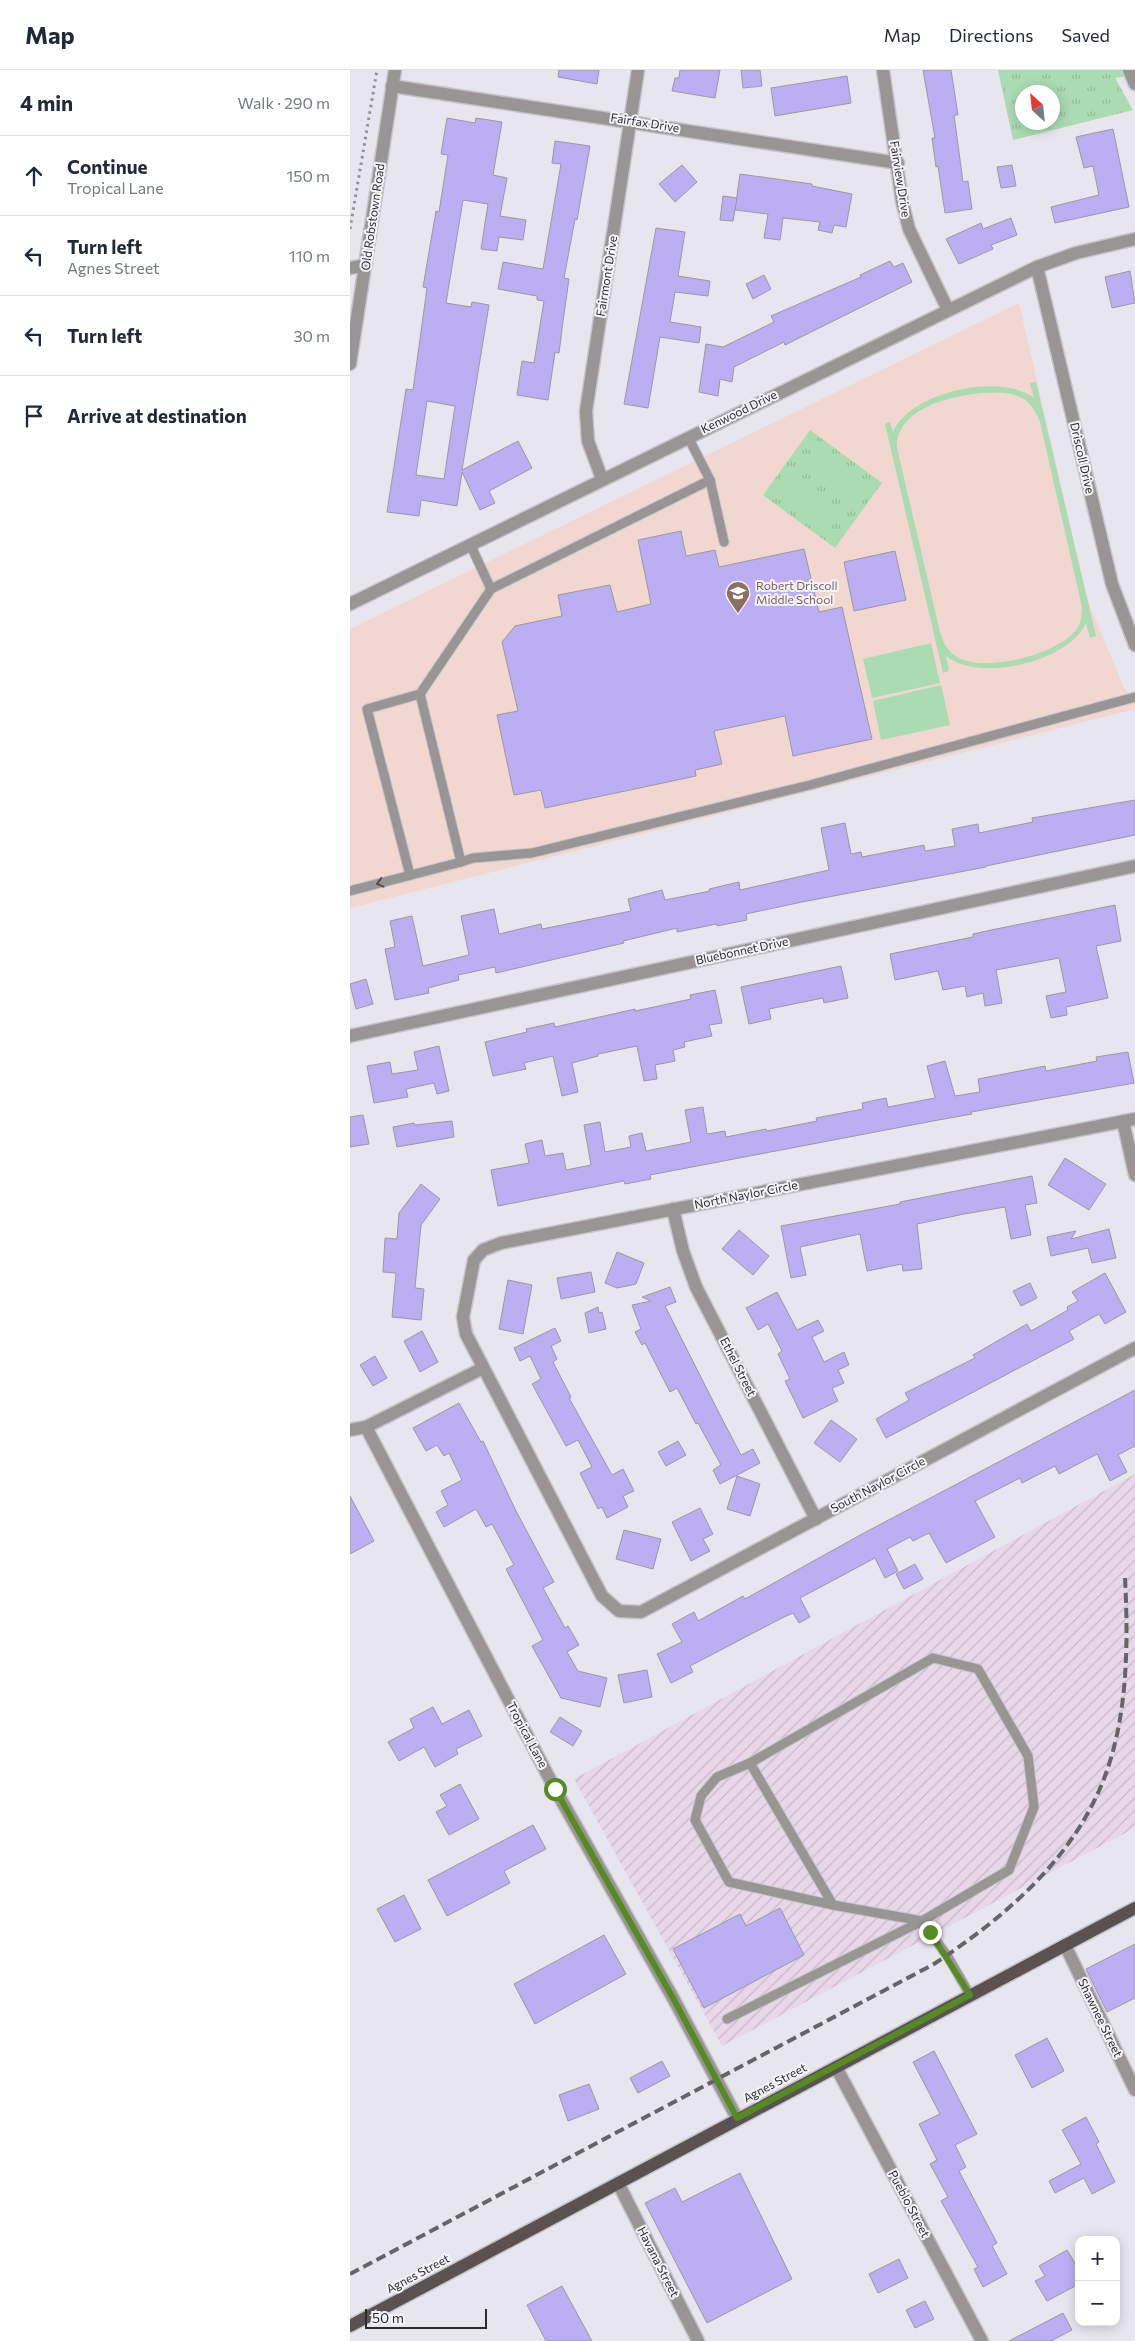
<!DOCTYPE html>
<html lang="en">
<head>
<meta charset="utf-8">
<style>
  :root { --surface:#fff; --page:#f6f6f7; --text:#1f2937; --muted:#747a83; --line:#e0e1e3 }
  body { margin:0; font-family:Commissioner,sans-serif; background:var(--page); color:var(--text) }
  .controls { position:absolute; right:15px; bottom:15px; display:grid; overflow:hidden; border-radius:10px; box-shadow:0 2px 12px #0003 }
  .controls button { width:45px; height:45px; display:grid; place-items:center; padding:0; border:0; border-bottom:1px solid var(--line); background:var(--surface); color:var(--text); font:25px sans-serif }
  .compass { position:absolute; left:665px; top:15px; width:45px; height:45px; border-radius:50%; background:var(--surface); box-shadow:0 2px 12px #0003; rotate:333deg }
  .scale { position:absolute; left:15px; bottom:12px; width:122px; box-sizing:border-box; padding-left:5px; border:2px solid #2b2a2d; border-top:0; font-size:14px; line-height:18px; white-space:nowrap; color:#2b2a2d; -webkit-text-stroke:4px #f5f4fb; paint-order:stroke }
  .stop { position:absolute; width:15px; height:15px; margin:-11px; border:4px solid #568b24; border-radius:50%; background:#fff }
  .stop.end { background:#568b24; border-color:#fff; box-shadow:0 1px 5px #0008 }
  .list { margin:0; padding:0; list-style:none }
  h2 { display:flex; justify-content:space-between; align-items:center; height:65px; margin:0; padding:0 20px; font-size:21px }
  h2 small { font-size:16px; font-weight:400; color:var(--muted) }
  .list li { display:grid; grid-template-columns:32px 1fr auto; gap:15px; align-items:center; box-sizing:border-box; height:80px; padding:0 20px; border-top:1px solid var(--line) }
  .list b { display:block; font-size:19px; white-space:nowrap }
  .list p { margin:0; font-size:16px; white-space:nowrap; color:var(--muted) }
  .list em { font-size:16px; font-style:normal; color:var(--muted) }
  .icon { flex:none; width:28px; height:28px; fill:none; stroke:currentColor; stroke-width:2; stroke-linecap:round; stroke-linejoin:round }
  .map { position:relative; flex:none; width:785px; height:2271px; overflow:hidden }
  header { display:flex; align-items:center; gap:30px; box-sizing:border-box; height:70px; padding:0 25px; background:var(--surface); border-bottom:1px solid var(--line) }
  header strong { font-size:24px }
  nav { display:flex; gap:28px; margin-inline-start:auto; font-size:18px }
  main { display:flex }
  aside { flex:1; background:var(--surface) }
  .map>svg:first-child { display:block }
</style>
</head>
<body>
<header>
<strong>Map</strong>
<nav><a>Map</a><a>Directions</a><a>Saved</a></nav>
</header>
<main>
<aside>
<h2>4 min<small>Walk · 290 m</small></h2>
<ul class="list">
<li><svg class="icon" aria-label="ahead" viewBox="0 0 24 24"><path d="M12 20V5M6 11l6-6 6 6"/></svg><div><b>Continue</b><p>Tropical Lane</p></div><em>150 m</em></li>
<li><svg class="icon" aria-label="left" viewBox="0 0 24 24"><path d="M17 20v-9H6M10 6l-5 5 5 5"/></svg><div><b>Turn left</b><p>Agnes Street</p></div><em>110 m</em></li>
<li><svg class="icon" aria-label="left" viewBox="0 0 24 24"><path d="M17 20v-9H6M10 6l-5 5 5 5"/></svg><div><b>Turn left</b></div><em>30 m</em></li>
<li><svg class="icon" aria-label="arrive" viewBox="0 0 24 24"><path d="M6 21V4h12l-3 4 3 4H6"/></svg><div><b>Arrive at destination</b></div></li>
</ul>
</aside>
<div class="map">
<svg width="785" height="2271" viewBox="0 0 785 2271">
  <defs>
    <pattern id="industrial-furrows" width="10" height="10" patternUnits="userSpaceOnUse" patternTransform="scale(1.25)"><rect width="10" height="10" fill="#e8d7e9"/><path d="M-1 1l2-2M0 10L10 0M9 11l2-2" fill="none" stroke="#c7b9c8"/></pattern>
    <pattern id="park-tufts" width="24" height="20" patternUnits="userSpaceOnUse" patternTransform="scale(1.25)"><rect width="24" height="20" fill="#abdbb2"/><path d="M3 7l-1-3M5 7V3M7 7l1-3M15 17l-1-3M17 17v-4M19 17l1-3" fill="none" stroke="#93bc99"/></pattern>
  </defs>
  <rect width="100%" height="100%" fill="#e7e6ee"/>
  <polygon fill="url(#industrial-furrows)" points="785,1404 785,1758 372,1976 224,1709"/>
  <polygon fill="#f1d7d0" points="669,233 737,528 773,616 785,633 785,639 0,838 0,559"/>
  <g fill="url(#park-tufts)" fill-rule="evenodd">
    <path d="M648,0H785V5L765,8L783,40L663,70ZM672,22H702V52H672Z"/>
    <polygon points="460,360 532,413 485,478 413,425"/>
  </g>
  <g fill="#abdbb2" fill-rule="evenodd">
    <path d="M686,312L746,566L740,568L736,553C719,592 629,613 596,586L599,601L593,603L535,354L540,352L543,362C560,322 650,302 684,328L680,313ZM632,323C660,321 679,323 690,352L732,537C732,545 731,552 727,559C708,585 630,605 604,585C596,579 593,571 590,562L547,378C546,338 601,326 632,323Z"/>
    <polygon points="467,376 515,411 499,432 452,397"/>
    <polygon points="444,407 492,442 476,463 429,428"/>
    <polygon points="581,573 590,613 522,628 513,589"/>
    <polygon points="591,615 600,655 531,670 523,631"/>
  </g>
  <g fill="#bbaef2" stroke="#9a99a0" fill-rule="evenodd">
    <polygon points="209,0 249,0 247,14 208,7"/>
    <polygon points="330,0 370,0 365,28 322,21 325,8 329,8"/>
    <polygon points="391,0 410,0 412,16 393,18"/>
    <polygon points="573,0 601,0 608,45 604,45 613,112 618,111 622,139 595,143 588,96 586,97 582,68 585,68"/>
    <polygon points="497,6 501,33 425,46 421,18"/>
    <path d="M97,48L125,53L126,48L152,52L143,105L157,108L150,146L176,150L173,170L149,167L147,181L131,179L138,134L113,130L96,233L121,237L122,232L139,235L112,400L168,371L182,398L139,421L145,433L130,440L112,402L107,436L71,430L69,446L37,442L56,319L63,320L77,218L73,217L86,141L89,142L98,85L91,84ZM77,331L105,336L94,409L66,405Z"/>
    <polygon points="763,59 779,137 705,153 701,137 749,125 743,96 734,98 726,67"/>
    <polygon points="205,71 240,76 227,150 225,149 214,208 219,209 213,251 209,283 205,282 198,330 167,325 172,291 184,293 194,231 187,230 187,226 148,219 153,192 193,199 211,94 202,93"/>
    <polygon points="332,95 347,112 325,132 309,114"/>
    <polygon points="662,95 666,116 651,118 647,97"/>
    <polygon points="390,104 462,114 462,116 502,124 496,157 484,155 482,163 468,160 470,152 433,148 430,170 414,168 418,144 385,140"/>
    <polygon points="373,126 387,128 383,151 370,150"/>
    <polygon points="661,148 667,165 641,175 643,179 609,194 596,169 631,153 633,159"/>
    <polygon points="306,158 335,162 328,206 360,211 358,226 325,222 320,252 351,257 349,273 310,267 298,338 274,334"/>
    <polygon points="540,191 544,197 553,193 562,212 435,275 434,272 384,297 382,312 370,309 368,326 349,322 356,274 373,277 424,252 421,246 511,207 510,205"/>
    <polygon points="780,201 785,233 762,238 755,207"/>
    <polygon points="414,205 421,219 403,229 396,214"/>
    <polygon points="331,461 336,486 365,480 369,497 454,479 469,542 492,537 522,669 443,686 435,646 364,661 372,694 345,700 346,706 195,738 191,720 164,725 147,645 168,641 152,572 165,556 212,546 208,525 260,515 267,542 301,534 288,470"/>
    <polygon points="545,481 556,530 504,541 494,492"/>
    <polygon points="785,730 785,765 636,796 636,797 452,832 396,844 397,850 367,856 367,854 327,862 327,858 273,871 274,873 146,903 145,897 108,905 109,910 78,918 79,923 45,930 35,879 45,877 40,851 62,846 73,896 119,885 111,846 144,839 149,864 191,854 192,859 281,841 278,829 312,820 315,830 360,821 359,819 389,812 390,820 479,800 471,758 495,753 501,784 511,782 512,787 574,775 575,781 605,776 602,759 628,754 629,763 683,752 682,748"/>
    <polygon points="765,835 771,871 746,876 758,928 716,937 717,945 701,948 696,926 716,922 709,888 646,900 652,933 635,936 633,923 617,927 615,916 593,920 588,901 545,910 540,884 623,867 623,864 646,859"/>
    <polygon points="491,896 498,928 474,933 473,928 419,939 421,949 399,954 391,917"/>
    <polygon points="16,909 23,934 6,939 0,914"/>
    <polygon points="365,920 372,953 359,955 362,966 334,972 335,977 323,980 325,991 305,995 307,1009 294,1011 287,976 248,984 248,986 222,993 228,1022 212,1026 203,986 174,993 176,999 143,1006 135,972 177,962 176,959 204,953 205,957 285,939 285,941 341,929 340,925"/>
    <polygon points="89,976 99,1021 87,1024 84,1013 56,1019 58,1027 24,1033 17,996 40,992 42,1004 68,1000 64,982"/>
    <polygon points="778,982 784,1013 621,1042 622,1044 583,1051 300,1105 301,1109 275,1114 274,1111 148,1136 141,1100 179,1093 175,1074 192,1070 195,1086 213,1083 216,1100 241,1095 234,1055 250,1052 255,1082 281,1077 279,1066 292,1063 296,1081 341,1072 335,1040 353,1037 357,1064 375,1061 376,1067 416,1059 417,1061 467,1051 466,1048 513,1039 512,1033 536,1028 538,1037 585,1028 577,996 595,991 605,1026 630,1022 628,1009 695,996 696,1001 747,991 746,987"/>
    <polygon points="13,1045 19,1074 0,1077 0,1047"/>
    <polygon points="102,1051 104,1067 47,1077 43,1057 64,1053 65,1055"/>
    <polygon points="715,1088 756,1114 739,1140 698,1115"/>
    <polygon points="682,1106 687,1133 675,1135 681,1165 661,1169 655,1137 614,1144 567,1154 572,1199 553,1201 552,1194 517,1201 510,1164 450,1177 456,1205 441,1208 431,1156 550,1134 550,1132"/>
    <polygon points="71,1114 90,1129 71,1155 65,1218 74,1219 71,1250 42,1247 46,1203 33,1202 35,1168 47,1169 49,1143"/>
    <polygon points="759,1159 766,1188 742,1193 738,1178 701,1186 697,1167 726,1161 721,1169"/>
    <polygon points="389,1160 419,1186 403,1205 372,1179"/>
    <polygon points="267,1182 294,1193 286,1214 267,1218 255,1213"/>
    <polygon points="241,1202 245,1222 211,1229 207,1208"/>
    <polygon points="755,1203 776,1242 755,1254 749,1244 719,1261 724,1269 536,1368 526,1349 559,1330 555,1323 625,1288 623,1285 677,1254 681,1261 718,1240 717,1237 728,1231 722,1222"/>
    <polygon points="158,1210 182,1215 173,1264 149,1259"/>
    <polygon points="680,1213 687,1228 671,1236 663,1221"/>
    <polygon points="320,1217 326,1232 315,1236 369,1343 391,1385 403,1379 410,1393 370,1414 363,1400 371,1395 348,1353 346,1354 327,1318 320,1322 295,1273 292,1275 285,1262 291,1259 282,1235 301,1231 292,1227"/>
    <polygon points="427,1222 447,1260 468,1250 474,1261 462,1267 474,1292 494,1282 499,1295 488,1300 494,1313 482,1318 488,1331 453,1348 435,1311 440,1309 428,1284 432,1281 418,1254 408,1260 396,1238"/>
    <polygon points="248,1237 249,1243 252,1242 256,1259 239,1263 235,1243"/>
    <polygon points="205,1258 211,1271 201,1276 207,1289 203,1292 221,1327 219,1328 262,1405 273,1399 284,1421 273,1426 278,1437 257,1448 252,1437 248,1439 230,1403 242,1397 228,1370 216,1376 182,1314 191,1309 180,1286 170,1291 164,1278"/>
    <polygon points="72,1261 88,1292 70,1302 54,1271"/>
    <polygon points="25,1286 37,1308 23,1316 10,1295"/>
    <polygon points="785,1320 785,1376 768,1385 777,1402 760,1411 747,1384 709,1404 705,1396 672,1413 670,1408 625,1431 645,1467 596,1493 579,1463 563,1471 560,1467 537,1479 548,1501 535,1508 525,1488 450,1528 460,1547 449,1553 443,1543 432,1548 340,1596 343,1602 321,1613 307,1584 332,1572 322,1554 344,1542 348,1551 393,1526 395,1529 512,1464"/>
    <polygon points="109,1333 131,1372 133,1371 166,1441 204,1512 193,1518 215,1558 218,1556 229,1575 217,1582 228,1601 257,1608 250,1637 211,1628 182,1576 193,1570 156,1499 164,1495 142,1454 136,1457 126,1439 94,1457 86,1442 98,1435 91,1421 112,1410 99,1383 94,1386 87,1375 76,1381 63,1358"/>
    <polygon points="481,1350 507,1369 490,1392 464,1373"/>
    <polygon points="328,1371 336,1385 316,1396 308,1382"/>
    <polygon points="387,1406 410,1414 400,1446 377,1439"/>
    <polygon points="0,1426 24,1471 0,1484"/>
    <polygon points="350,1438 363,1464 353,1469 360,1481 341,1491 322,1452"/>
    <polygon points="274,1460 311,1469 303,1499 266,1489"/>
    <polygon points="565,1494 573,1509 554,1519 546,1504"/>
    <polygon points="297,1600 302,1627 274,1633 268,1605"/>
    <polygon points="83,1637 92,1654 119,1640 132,1666 106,1679 108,1684 85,1697 74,1677 49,1691 38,1672 64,1658 60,1649"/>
    <polygon points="210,1647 232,1661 223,1676 200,1662"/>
    <polygon points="110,1714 129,1749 99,1765 86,1742 97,1736 90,1725"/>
    <polygon points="183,1755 196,1779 154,1801 160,1813 97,1846 78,1810"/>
    <polygon points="54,1825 71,1859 45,1872 27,1839"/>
    <polygon points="430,1838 454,1885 354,1938 323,1879 390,1844 396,1856"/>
    <polygon points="254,1865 276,1904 185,1954 164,1914"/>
    <polygon points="785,1874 785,1928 757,1942 736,1899"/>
    <polygon points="697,1968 714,2001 682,2018 665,1985"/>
    <polygon points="584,1981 627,2064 605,2075 616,2097 609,2101 647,2173 642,2176 657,2204 633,2217 624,2199 628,2197 591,2131 598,2127 580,2094 587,2090 569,2054 590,2044 563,1992"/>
    <polygon points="312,1991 320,2006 288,2023 280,2008"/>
    <polygon points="239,2014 249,2039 218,2051 209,2025"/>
    <polygon points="736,2047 749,2072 746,2074 765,2112 742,2124 734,2108 705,2123 699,2111 731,2094 712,2060"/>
    <polygon points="390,2103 442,2209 357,2253 295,2133 325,2118 332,2132"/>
    <polygon points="717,2180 729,2200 729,2214 697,2231 685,2211 695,2206 689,2196"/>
    <polygon points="549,2189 558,2208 528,2223 519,2204"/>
    <polygon points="212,2216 242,2271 196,2271 177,2235"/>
    <polygon points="575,2231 584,2249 565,2258 556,2240"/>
    <polygon points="713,2243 722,2260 701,2271 659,2271"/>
  </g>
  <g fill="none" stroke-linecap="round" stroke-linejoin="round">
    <g stroke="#c5c4cb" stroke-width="11">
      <g id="service">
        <polyline points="338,367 360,410 374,472"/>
        <polyline points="120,474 141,519"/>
        <polyline points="70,624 141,519 360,410"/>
        <polyline points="111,792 123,788 182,783 460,715 785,627"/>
        <polyline points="0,821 111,792 70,624 17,639 60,805"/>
        <polyline points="400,1693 483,1835"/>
        <polyline points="377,1949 572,1851 659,1800 684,1737 678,1686 628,1599 583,1588 400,1693 367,1707 351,1726 345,1750 379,1812 483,1835 572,1851 598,1887 620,1925"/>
      </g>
    </g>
    <g stroke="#c5c4cb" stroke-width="15">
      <g id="minor">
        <polyline points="533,0 552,131 559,159 598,240"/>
        <polyline points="779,0 785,14"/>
        <polyline points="42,16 548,93"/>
        <polyline points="687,197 762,514 785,575"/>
        <polyline points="0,198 16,195"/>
        <polyline points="252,409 238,371 236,341 288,0"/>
        <polyline points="0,534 687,197 726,183 785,169"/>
        <polyline points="0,966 785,796"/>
        <polyline points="785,1049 151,1173 133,1180 124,1190 113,1247 116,1264 252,1526 269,1541 291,1542 785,1278"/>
        <polyline points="773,1051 785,1105"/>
        <polyline points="323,1139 333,1181 346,1217 466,1449"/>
        <polyline points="16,1357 205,1719 323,1928 387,2048"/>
        <polyline points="0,1360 16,1357 133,1298"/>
        <polyline points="715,1875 785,2020"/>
        <polyline points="486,1997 632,2271"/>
        <polyline points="268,2113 348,2271"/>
      </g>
    </g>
    <g stroke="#c5c4cb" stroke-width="15">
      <polyline id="tertiary" points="0,294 45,0"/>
    </g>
    <g stroke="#c5c4cb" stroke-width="15">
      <polyline id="primary" points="0,2256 785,1838"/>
    </g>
    <polyline stroke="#919096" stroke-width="3" stroke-dasharray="2.5 4" stroke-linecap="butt" points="0,159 27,0"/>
    <use href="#service" stroke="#999594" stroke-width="9"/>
    <use href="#minor" stroke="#999594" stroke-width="12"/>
    <use href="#tertiary" stroke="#999594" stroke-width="12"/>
    <use href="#primary" stroke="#595251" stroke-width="12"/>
    <path stroke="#656468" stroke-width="4" stroke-dasharray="10 5" stroke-linecap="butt" d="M0,2204L584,1894C661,1843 734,1780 761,1688C778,1631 778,1567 775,1507"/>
  </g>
  <defs><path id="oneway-chevron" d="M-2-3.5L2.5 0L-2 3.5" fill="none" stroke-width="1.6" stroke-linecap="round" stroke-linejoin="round" transform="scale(1.25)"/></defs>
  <use stroke="#524f51" href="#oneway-chevron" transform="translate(30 813) rotate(165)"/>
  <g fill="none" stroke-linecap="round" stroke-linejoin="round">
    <polyline stroke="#568b24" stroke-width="6" points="205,1719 323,1928 387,2048 620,1925 580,1862"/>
  </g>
  <defs>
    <g id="school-pin" transform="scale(1.25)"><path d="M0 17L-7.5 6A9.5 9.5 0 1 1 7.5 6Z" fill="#8d6e63" stroke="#f5f4fb"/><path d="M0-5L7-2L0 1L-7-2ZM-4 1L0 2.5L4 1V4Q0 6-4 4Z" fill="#fff"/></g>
  </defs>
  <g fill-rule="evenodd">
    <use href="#school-pin" x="388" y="523"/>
  </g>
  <g text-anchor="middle" stroke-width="4" stroke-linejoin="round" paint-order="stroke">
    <g font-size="12" fill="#2b2a2d" stroke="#f5f4fb">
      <text transform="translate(295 53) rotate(9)" y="4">Fairfax Drive</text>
      <text transform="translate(550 109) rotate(81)" y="4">Fairview Drive</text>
      <text transform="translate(23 147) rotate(-82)" y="4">Old Robstown Road</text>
      <text transform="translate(257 206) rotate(-81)" y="4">Fairmont Drive</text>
      <text transform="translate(389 342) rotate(-26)" y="4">Kenwood Drive</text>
      <text transform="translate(732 388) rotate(77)" y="4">Driscoll Drive</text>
      <text transform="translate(392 881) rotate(-12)" y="4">Bluebonnet Drive</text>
      <text transform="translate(396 1125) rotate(-11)" y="4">North Naylor Circle</text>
      <text transform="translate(388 1297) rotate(63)" y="4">Ethel Street</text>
      <text transform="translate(528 1415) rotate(-28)" y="4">South Naylor Circle</text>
      <text transform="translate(177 1665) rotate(62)" y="4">Tropical Lane</text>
      <text transform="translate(750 1948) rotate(64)" y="4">Shawnee Street</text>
      <text transform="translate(425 2013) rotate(-28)" y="4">Agnes Street</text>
      <text transform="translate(559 2134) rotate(62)" y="4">Pueblo Street</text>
      <text transform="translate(308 2192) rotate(63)" y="4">Havana Street</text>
      <text transform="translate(68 2204) rotate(-28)" y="4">Agnes Street</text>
    </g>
    <g font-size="12" fill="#785e54" stroke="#f5f4fb" text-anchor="start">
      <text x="406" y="520">Robert Driscoll<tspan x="406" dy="14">Middle School</tspan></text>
    </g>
  </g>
</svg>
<div class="controls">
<button>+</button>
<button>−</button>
</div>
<svg class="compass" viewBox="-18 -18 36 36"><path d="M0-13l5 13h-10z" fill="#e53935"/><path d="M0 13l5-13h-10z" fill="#747a83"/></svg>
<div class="scale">50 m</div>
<div class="stop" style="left:205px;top:1719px"></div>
<div class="stop end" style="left:580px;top:1862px"></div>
</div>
</main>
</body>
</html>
